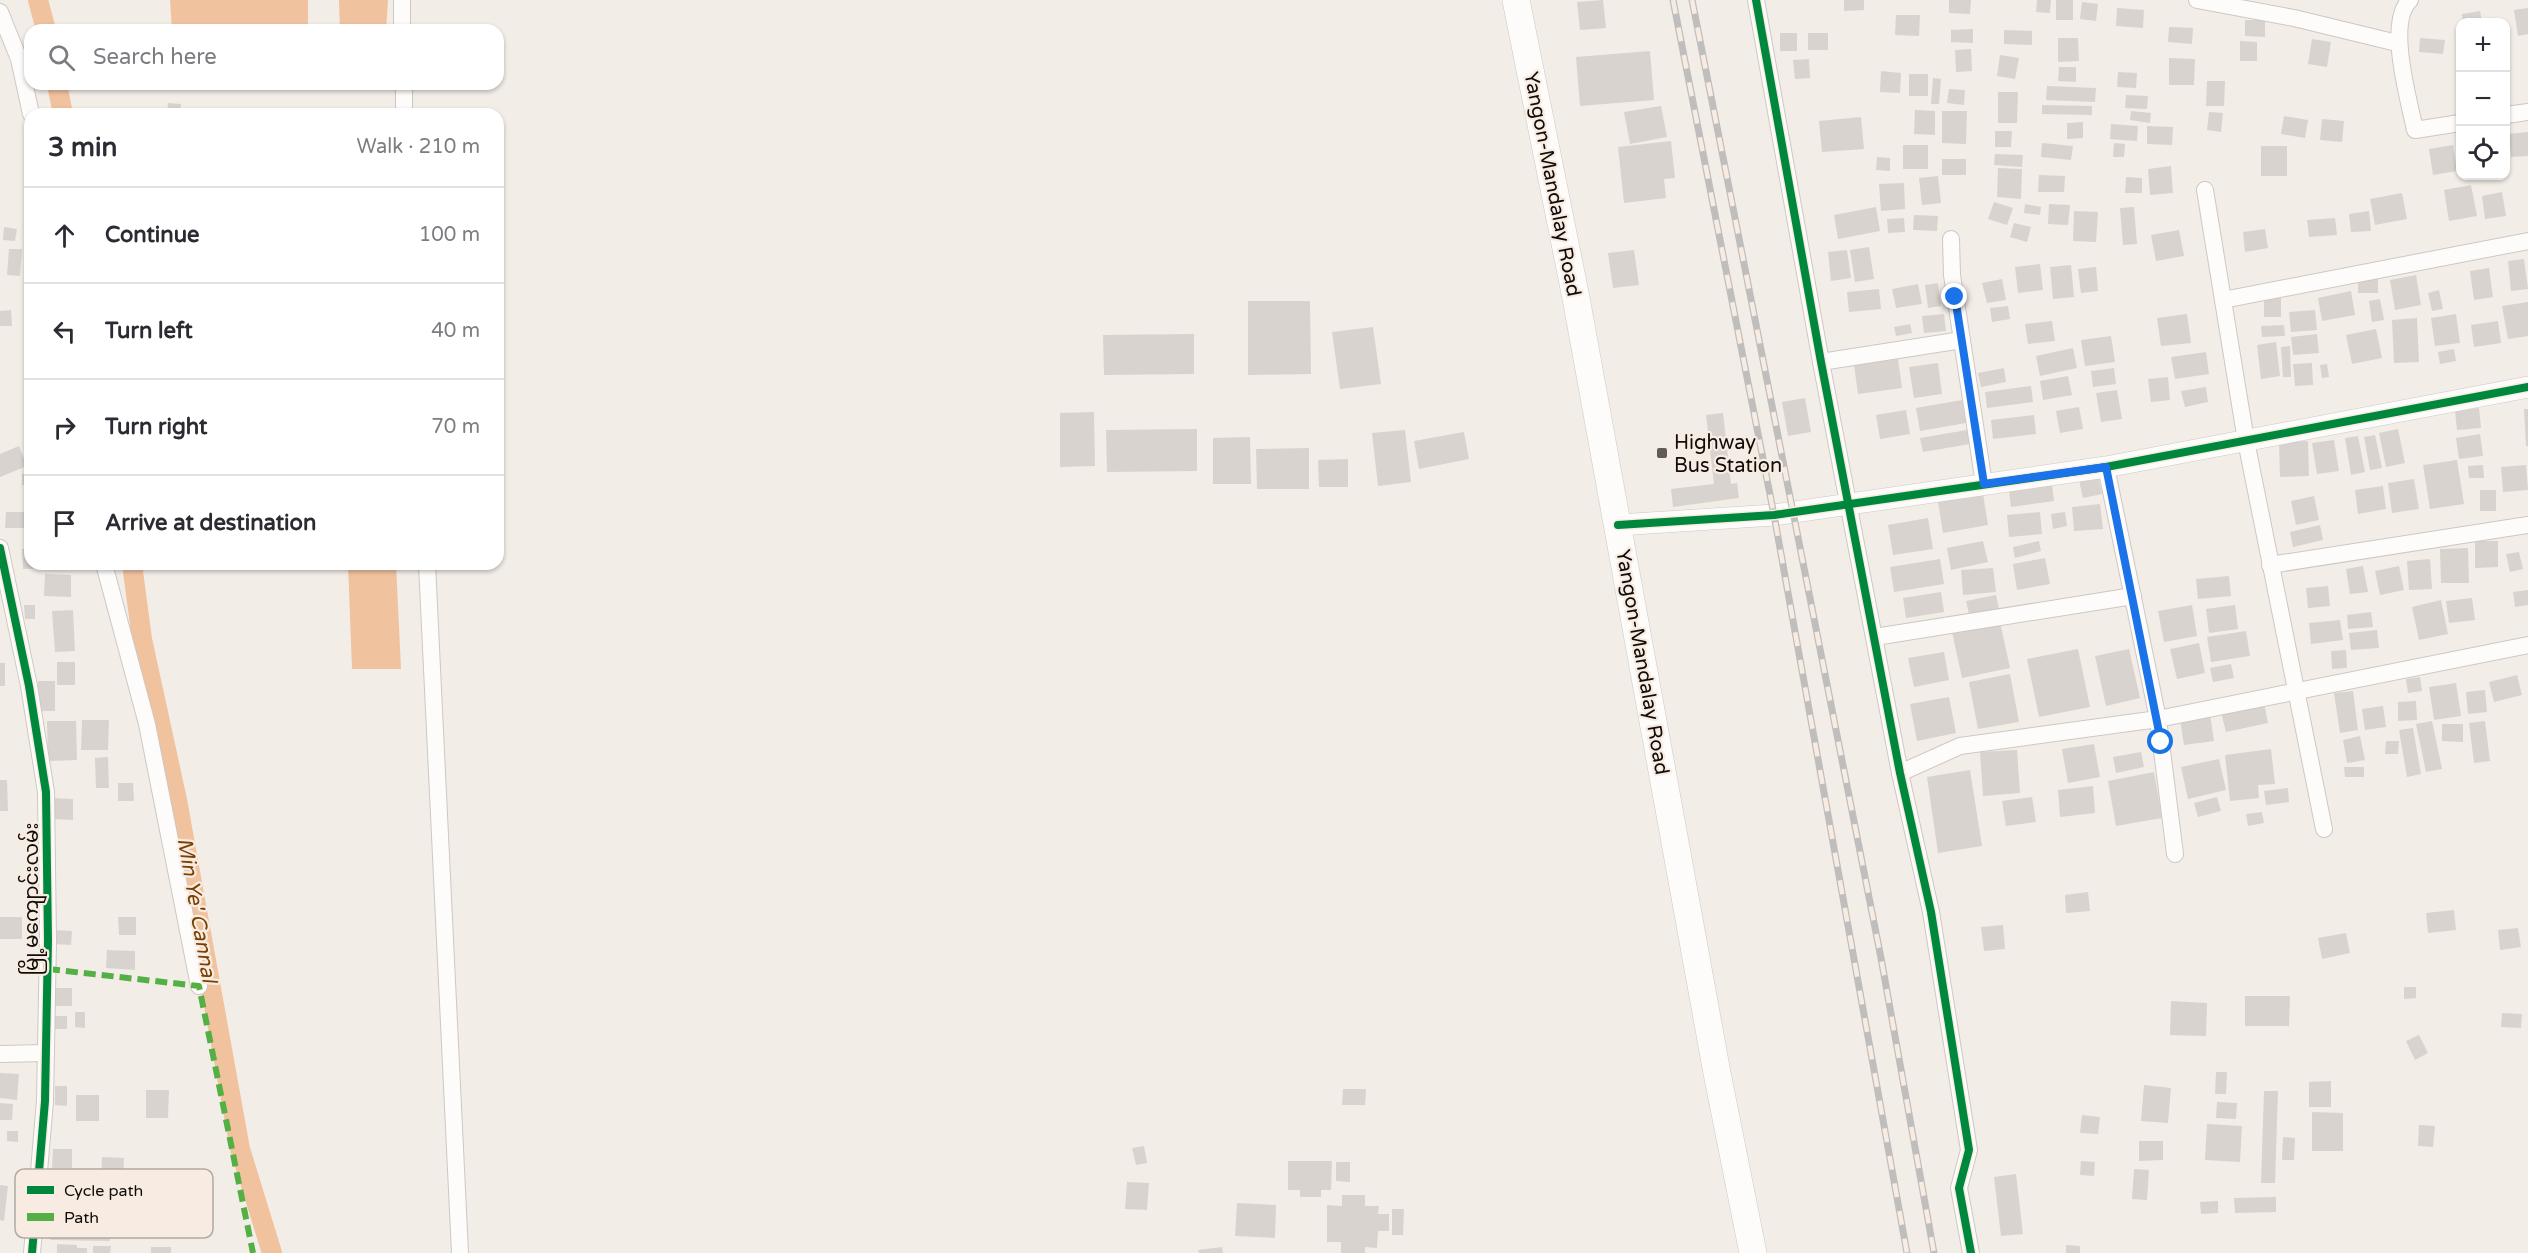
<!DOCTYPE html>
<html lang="en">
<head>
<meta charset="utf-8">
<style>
  :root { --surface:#fff; --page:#f7f7f7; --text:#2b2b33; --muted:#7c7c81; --line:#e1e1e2 }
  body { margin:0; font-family:"Varela Round","Noto Sans Myanmar",sans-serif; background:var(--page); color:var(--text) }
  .controls { position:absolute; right:18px; top:18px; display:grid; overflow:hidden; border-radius:12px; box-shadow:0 2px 4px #0004 }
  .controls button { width:54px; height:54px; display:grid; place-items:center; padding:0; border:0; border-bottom:2px solid var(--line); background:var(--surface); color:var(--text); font:30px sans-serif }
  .stop { position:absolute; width:18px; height:18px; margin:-14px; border:4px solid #1a73e8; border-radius:50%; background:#fff }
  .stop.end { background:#1a73e8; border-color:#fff; box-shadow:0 2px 6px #0008 }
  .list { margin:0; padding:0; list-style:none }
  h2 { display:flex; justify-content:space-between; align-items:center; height:78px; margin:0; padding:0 24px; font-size:26px }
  h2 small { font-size:20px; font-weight:400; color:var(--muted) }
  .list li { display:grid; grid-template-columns:39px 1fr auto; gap:18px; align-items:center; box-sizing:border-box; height:96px; padding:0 24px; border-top:2px solid var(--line) }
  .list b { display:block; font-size:22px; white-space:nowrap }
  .list em { font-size:20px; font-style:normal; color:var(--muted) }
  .icon { flex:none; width:33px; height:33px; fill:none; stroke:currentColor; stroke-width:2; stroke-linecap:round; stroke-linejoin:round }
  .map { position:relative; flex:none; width:2528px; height:1253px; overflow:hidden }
  .search { position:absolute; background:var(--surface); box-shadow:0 2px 4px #0004; left:24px; top:24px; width:480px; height:66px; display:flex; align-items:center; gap:15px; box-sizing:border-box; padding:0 21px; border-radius:18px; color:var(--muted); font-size:22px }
  .panel { position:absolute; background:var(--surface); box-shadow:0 2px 4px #0004; left:24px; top:108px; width:480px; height:462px; border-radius:18px }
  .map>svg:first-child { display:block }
</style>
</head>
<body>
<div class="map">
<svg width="2528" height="1253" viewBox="0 0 2528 1253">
  <rect width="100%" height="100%" fill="#f3ede7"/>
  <g fill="#f0c29e">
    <polygon points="170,0 308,0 308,29 172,30"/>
    <polygon points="339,0 388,0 386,30 340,30"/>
    <polygon points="348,564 396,564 401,669 352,669"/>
  </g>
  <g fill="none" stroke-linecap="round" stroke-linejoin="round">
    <g stroke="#f0c29e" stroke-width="20">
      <polyline points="38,0 46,30"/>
      <polyline points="57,84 63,114"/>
      <polyline points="132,564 142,639 177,800 240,1149 272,1253"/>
    </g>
  </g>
  <g fill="#d8d3ce">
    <polygon points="1603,0 1606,28 1580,30 1577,2"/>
    <polygon points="1844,0 1864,0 1864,10 1844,11"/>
    <polygon points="1949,0 1971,0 1970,14 1949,13"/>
    <polygon points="2037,0 2051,0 2050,13 2036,12"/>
    <rect x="2056" y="0" width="17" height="20"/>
    <polygon points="2082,2 2098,4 2096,21 2080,19"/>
    <polygon points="2117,8 2144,10 2143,28 2116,26"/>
    <polygon points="2528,8 2528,34 2518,36 2514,10"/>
    <polygon points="2480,11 2482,22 2463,22 2462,14"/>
    <polygon points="1896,15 1920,15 1919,36 1895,35"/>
    <polygon points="2245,20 2265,20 2265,37 2245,36"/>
    <polygon points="2169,27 2193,28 2192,44 2168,42"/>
    <polygon points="1973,29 1973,43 1951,42 1951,30"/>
    <polygon points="2004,30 2032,31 2032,45 2004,44"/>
    <rect x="1780" y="33" width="17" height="18"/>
    <rect x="1808" y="33" width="20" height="17"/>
    <polygon points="2058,38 2078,38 2079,61 2058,62"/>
    <polygon points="2420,38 2445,40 2443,54 2419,52"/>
    <polygon points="2312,39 2331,42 2327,67 2308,64"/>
    <polygon points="2240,41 2257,42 2257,61 2240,61"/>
    <polygon points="1971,49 1972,71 1956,72 1955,50"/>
    <polygon points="1650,51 1654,100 1580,106 1576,57"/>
    <polygon points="2000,55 2019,58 2015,79 1997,76"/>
    <polygon points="2169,58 2195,59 2194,85 2169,85"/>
    <polygon points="1809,59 1810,78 1795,79 1793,60"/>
    <polygon points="2059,67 2076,67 2076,82 2058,81"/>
    <polygon points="1881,71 1901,73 1900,93 1880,92"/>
    <polygon points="2118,72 2137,73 2136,88 2117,87"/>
    <rect x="1909" y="74" width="19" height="22"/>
    <polygon points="1933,78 1941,79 1939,104 1931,104"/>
    <polygon points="2207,81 2225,81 2224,106 2206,106"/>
    <polygon points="2047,86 2096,88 2095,102 2046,100"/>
    <polygon points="1949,89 1965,90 1964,105 1947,103"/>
    <polygon points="1998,92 2018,92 2017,123 1998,123"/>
    <polygon points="2126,95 2148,96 2147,109 2125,108"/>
    <polygon points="168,103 181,104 180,114 167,114"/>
    <polygon points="2042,105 2092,106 2092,115 2042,114"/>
    <polygon points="1661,106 1667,137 1630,144 1624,112"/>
    <polygon points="1915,110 1935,111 1935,135 1914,134"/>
    <polygon points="1942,111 1967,111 1966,144 1942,143"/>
    <polygon points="2131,111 2151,113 2150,123 2130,120"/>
    <polygon points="2209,112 2223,113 2221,132 2207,130"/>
    <polygon points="2284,116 2308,120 2305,138 2281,134"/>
    <polygon points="1861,117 1864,149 1822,152 1819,121"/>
    <polygon points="2322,119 2344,121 2342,142 2320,140"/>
    <polygon points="2083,122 2083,138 2067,139 2067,123"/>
    <polygon points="2111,124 2138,126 2137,141 2110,139"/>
    <polygon points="2147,126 2173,127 2172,145 2147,144"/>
    <polygon points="1995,131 2012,131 2011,147 1995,147"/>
    <polygon points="2528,132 2528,156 2511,157 2509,134"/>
    <polygon points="1671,141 1675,178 1664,179 1666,198 1624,203 1618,147"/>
    <polygon points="2042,143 2073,146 2071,160 2041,157"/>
    <polygon points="2114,143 2125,144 2124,157 2113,157"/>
    <rect x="1903" y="145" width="25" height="24"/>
    <polygon points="2453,145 2457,171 2433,175 2429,149"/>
    <rect x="2261" y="146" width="26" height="30"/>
    <polygon points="1995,154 2023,155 2022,167 1994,165"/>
    <polygon points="1877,157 1890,158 1890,171 1876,170"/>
    <rect x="1942" y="159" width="24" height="16"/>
    <polygon points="2171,166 2173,193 2150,195 2148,169"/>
    <polygon points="1998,168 2022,169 2021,199 1997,197"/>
    <polygon points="2039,175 2065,176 2064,192 2038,192"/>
    <polygon points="1938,176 1941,203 1922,205 1919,178"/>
    <polygon points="2126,177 2142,178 2142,193 2125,193"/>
    <polygon points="1904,183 1905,209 1881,211 1879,184"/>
    <polygon points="2471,185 2477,216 2449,221 2444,190"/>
    <polygon points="2502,192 2506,216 2485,219 2482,196"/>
    <polygon points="2402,193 2407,219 2375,225 2370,199"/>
    <polygon points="1994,202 2013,208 2007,225 1988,219"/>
    <polygon points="2025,204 2041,207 2040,215 2024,213"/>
    <polygon points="2049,204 2070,205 2068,225 2048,224"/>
    <polygon points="1876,207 1880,231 1838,239 1834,215"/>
    <polygon points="2134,207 2137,244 2123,245 2120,208"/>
    <polygon points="2074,211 2098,212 2096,242 2073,241"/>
    <polygon points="2369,211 2371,231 2351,232 2349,214"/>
    <polygon points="1914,215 1938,216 1937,231 1913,230"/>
    <polygon points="1904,218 1905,232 1888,233 1887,219"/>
    <polygon points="2335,218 2337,235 2309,237 2307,220"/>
    <polygon points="2014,223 2031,227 2027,242 2010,237"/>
    <polygon points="4,227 17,229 15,241 3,240"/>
    <polygon points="2265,229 2268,248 2245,252 2243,232"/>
    <polygon points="2179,230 2184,256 2156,261 2151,235"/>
    <polygon points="1869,247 1874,279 1855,282 1850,250"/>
    <polygon points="9,249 22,249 20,276 7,275"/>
    <polygon points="1634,250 1639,285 1613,288 1608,253"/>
    <polygon points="1847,250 1851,278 1831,281 1828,252"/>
    <polygon points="2524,259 2528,289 2511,291 2508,261"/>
    <polygon points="2040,264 2043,290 2018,293 2015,267"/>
    <polygon points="2071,265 2074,297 2053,299 2050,267"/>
    <polygon points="2096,267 2098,291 2081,293 2078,269"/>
    <polygon points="2489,268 2493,297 2474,300 2470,271"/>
    <polygon points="2416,275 2421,305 2395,310 2390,280"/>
    <polygon points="2358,277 2378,278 2378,293 2358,293"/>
    <polygon points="2002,279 2006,300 1987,303 1982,283"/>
    <polygon points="1938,283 1941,306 1928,308 1925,285"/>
    <polygon points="1918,284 1922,304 1896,308 1892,289"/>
    <polygon points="1879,289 1881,309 1849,312 1847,292"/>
    <polygon points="2439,290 2443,309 2432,311 2428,293"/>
    <polygon points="2351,291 2355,315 2322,321 2318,298"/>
    <polygon points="2281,296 2281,317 2264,317 2264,297"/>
    <polygon points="2380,299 2384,320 2372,322 2369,301"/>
    <polygon points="1248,301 1310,301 1311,374 1248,375"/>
    <polygon points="2528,302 2528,336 2508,339 2502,306"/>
    <polygon points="2008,306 2010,319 1992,322 1990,308"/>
    <polygon points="11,310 12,326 0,326 0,311"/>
    <polygon points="2315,310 2317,330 2291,332 2289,312"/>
    <polygon points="1944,314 1946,331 1924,333 1922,316"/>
    <polygon points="2187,314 2191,343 2161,346 2157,318"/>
    <polygon points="2456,314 2460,343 2435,346 2431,318"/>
    <polygon points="2417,318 2419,362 2394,363 2392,320"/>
    <polygon points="2052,321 2055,341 2028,344 2025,324"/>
    <polygon points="2498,321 2501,343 2474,347 2471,325"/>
    <polygon points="1910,324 1912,333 1896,336 1894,327"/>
    <polygon points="2284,325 2285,336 2262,337 2261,326"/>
    <polygon points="1373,327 1381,384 1340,389 1332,332"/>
    <polygon points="2376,329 2382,358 2352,364 2346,335"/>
    <polygon points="1194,334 1194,374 1104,375 1103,335"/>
    <polygon points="2317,334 2319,353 2293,355 2291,337"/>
    <polygon points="2111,336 2115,362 2085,366 2081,340"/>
    <polygon points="2276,342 2280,376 2261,379 2257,345"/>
    <polygon points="2290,346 2291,377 2283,377 2281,347"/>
    <polygon points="2073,348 2077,368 2040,376 2036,356"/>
    <polygon points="2454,349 2456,361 2440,364 2438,352"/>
    <polygon points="2206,352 2209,374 2175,379 2171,357"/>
    <polygon points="1898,359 1902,388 1858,394 1854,365"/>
    <polygon points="1938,363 1942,394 1914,398 1909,367"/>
    <polygon points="2312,363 2313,385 2295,386 2293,364"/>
    <polygon points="2327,364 2329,377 2322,378 2320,365"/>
    <polygon points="2004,368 2006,382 1981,387 1978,373"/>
    <polygon points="2114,368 2116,384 2093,387 2091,371"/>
    <polygon points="2068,376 2072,395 2043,400 2040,381"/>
    <polygon points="2168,377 2170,400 2151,402 2148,379"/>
    <polygon points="2031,386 2033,402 1987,408 1985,392"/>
    <polygon points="2206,387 2208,402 2185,407 2181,391"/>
    <polygon points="2117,390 2122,419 2101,422 2096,393"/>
    <polygon points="1805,398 1811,432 1788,436 1782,402"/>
    <polygon points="1962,400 1966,423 1920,431 1916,408"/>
    <polygon points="2079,407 2083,429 2060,433 2056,411"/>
    <polygon points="2479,408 2481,428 2457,430 2455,411"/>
    <polygon points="2524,409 2528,409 2528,446 2526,446"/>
    <polygon points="1906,410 1910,434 1880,439 1876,415"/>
    <polygon points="1094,412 1095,466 1060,467 1060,413"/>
    <polygon points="1723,413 1731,484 1737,483 1739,498 1673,507 1671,489 1714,484 1706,415"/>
    <polygon points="2034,415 2036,434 1993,439 1991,420"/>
    <polygon points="1197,429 1197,471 1107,472 1106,430"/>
    <polygon points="2398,429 2405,463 2386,467 2379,433"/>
    <polygon points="1405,430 1411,482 1378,486 1372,433"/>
    <polygon points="1967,430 1970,444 1923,452 1920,438"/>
    <polygon points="1464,432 1469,459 1419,469 1414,441"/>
    <polygon points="2480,434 2483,456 2459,459 2456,438"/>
    <polygon points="2375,435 2382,468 2370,470 2364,437"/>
    <polygon points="2358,436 2365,472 2351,475 2345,438"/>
    <polygon points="1250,437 1251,484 1213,484 1213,438"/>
    <polygon points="2334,440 2339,471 2317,474 2312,443"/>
    <polygon points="2308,441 2309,476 2280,477 2279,442"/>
    <polygon points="19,446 27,466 0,477 0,454"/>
    <polygon points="1309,448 1309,489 1257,489 1256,449"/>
    <polygon points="1348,459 1348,487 1319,487 1318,460"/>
    <polygon points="2457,460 2464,504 2430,509 2423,465"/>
    <polygon points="2483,465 2484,478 2469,478 2468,466"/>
    <polygon points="2526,465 2528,490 2503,492 2501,467"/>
    <polygon points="30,473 30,485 22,485 22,474"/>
    <polygon points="2098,476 2102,494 2083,498 2079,480"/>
    <polygon points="2414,479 2419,509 2392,513 2388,483"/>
    <polygon points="2052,485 2054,501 2011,507 2009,491"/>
    <polygon points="2383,486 2386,509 2358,514 2355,490"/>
    <rect x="2480" y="490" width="16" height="21"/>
    <polygon points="1983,494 1988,525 1943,533 1938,502"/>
    <polygon points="2314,496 2319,520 2296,525 2291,501"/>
    <polygon points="2100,504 2103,529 2074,531 2072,507"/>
    <polygon points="6,512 29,512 29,528 5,528"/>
    <polygon points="2040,512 2042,534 2009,537 2007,515"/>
    <polygon points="2065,512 2067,526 2053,529 2051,514"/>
    <polygon points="1928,518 1933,549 1893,555 1888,525"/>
    <polygon points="2320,525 2323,540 2293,547 2290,532"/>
    <polygon points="1983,541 1988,562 1951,570 1947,548"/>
    <polygon points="2039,541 2041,551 2015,558 2013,547"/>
    <polygon points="2475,541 2498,541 2498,567 2475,568"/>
    <polygon points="30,548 30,564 57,564 57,568 23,569 22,549"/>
    <polygon points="2468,548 2469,583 2441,583 2440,549"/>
    <polygon points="2519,552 2523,569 2510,572 2506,554"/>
    <polygon points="2045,558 2050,584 2017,590 2013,564"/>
    <polygon points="1940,559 1944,584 1894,592 1890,567"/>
    <polygon points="2430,559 2432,589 2409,590 2407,561"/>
    <polygon points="2363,566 2368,592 2350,594 2346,569"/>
    <polygon points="2399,566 2404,590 2380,595 2375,571"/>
    <polygon points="1993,568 1996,592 1963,595 1961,570"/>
    <polygon points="45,574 71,575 71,597 44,596"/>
    <polygon points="2229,576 2231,596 2198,599 2196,579"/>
    <polygon points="2328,586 2330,606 2308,608 2306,588"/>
    <polygon points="2528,590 2528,605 2515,607 2513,592"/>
    <polygon points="1941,592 1944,612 1906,618 1903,598"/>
    <polygon points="1996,595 1999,609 1969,614 1966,601"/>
    <polygon points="2472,598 2475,620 2449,623 2446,601"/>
    <polygon points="2441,600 2448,634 2419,640 2412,607"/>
    <polygon points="24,605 35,605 35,619 25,619"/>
    <polygon points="2192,605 2197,636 2164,642 2158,611"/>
    <polygon points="2235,605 2238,629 2209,633 2206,609"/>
    <polygon points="73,610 75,651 55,652 52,611"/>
    <polygon points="2371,612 2373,627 2348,629 2347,615"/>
    <polygon points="2340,620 2343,640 2311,644 2309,623"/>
    <polygon points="2000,622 2010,668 1962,678 1952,632"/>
    <polygon points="2377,630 2379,648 2351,650 2349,633"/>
    <polygon points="2246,631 2250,656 2211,662 2207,637"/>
    <polygon points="2199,643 2205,673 2177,679 2170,649"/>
    <polygon points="2078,649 2090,707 2039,717 2027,659"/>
    <polygon points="2129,649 2140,698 2106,706 2095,656"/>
    <polygon points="2346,650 2347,668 2332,669 2331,651"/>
    <polygon points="1944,652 1949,680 1914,687 1908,658"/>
    <rect x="57" y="662" width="18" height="23"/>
    <rect x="0" y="663" width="5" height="23"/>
    <polygon points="2231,664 2234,678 2213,682 2210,668"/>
    <polygon points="2010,674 2019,722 1978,729 1969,682"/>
    <polygon points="2517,675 2522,695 2494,702 2489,682"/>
    <polygon points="2420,677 2422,691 2408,693 2406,679"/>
    <rect x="38" y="681" width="17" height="30"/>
    <polygon points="2456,683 2461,716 2434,720 2429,687"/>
    <polygon points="2485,690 2487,712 2468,714 2466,692"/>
    <polygon points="2353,691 2358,730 2340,733 2334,693"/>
    <polygon points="1949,697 1956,733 1917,741 1910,704"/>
    <polygon points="2416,701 2417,720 2398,721 2398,702"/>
    <polygon points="2264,703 2268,723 2226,732 2221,712"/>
    <polygon points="2383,706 2386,727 2365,730 2362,709"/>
    <polygon points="2210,714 2214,741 2184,745 2180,719"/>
    <polygon points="82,720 109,720 108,750 81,750"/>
    <polygon points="47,721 76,721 77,760 48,761"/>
    <polygon points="2432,721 2442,769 2426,772 2416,724"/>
    <polygon points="2485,721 2490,761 2474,763 2469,723"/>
    <polygon points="2442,724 2463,724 2463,742 2442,741"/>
    <polygon points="2413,728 2421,774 2407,777 2399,730"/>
    <polygon points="2360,736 2365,760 2347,763 2343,740"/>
    <polygon points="2386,741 2399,741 2398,754 2385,754"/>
    <polygon points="2094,744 2100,777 2068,783 2062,749"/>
    <polygon points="2271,749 2275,784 2258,785 2259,798 2230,801 2225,755"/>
    <polygon points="2017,750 2020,793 1983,796 1980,752"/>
    <polygon points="2141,752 2144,767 2116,773 2113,757"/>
    <polygon points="108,757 109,788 96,788 95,758"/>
    <polygon points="2219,759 2226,790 2188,799 2181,767"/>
    <polygon points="2344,767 2364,767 2364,777 2345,777"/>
    <polygon points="1970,770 1982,846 1938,853 1927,777"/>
    <polygon points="2154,772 2162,818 2116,826 2108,781"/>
    <polygon points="0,780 7,780 8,811 0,811"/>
    <polygon points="118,783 133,783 134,801 118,801"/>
    <polygon points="2093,786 2095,813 2060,817 2058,790"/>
    <polygon points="2288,788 2289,802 2266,805 2264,791"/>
    <polygon points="2032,797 2036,822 2006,826 2002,801"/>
    <polygon points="2217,797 2221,811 2198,817 2194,803"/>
    <polygon points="52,798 73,799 73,820 52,819"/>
    <polygon points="2262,812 2264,823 2248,826 2246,814"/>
    <polygon points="2088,892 2090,911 2066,913 2065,895"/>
    <polygon points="2454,910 2456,930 2428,933 2426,913"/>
    <rect x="0" y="917" width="22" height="22"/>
    <polygon points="118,917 136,917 136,935 119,935"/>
    <polygon points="2003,925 2005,949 1984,951 1981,927"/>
    <polygon points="2518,928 2521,947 2500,950 2498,930"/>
    <polygon points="54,930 72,931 71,945 53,944"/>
    <polygon points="2346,933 2350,953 2322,959 2318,938"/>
    <polygon points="107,950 135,951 135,970 106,968"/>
    <polygon points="2404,987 2416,987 2416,998 2404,999"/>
    <polygon points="55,988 72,988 72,1006 54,1006"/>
    <polygon points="2245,996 2290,996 2289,1026 2245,1026"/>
    <polygon points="2171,1001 2207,1003 2206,1036 2170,1035"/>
    <polygon points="75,1012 85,1012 85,1028 75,1027"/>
    <polygon points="2502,1013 2522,1014 2521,1028 2501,1027"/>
    <polygon points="52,1016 67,1016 67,1029 51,1029"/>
    <polygon points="2419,1035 2428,1053 2415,1060 2406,1041"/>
    <polygon points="2216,1072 2227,1072 2226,1094 2215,1094"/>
    <polygon points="0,1073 19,1074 17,1100 0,1098"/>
    <polygon points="2331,1081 2331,1107 2309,1107 2309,1082"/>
    <polygon points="2144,1085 2171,1088 2168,1123 2141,1121"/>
    <polygon points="55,1086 67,1086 67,1106 55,1105"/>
    <polygon points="1343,1089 1366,1089 1365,1105 1342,1105"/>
    <polygon points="146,1090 169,1090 168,1118 146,1118"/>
    <polygon points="2264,1091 2278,1091 2275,1183 2261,1183"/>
    <rect x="76" y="1095" width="23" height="26"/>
    <polygon points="2217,1102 2237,1103 2236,1119 2216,1118"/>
    <polygon points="0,1103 13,1104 12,1120 0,1120"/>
    <polygon points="2312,1112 2343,1113 2343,1151 2312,1151"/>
    <polygon points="2082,1115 2100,1117 2098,1134 2080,1133"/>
    <polygon points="2207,1124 2242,1126 2240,1162 2205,1160"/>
    <polygon points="2419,1125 2435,1126 2433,1147 2418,1146"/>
    <polygon points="7,1131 18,1131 18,1142 7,1141"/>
    <polygon points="2283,1137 2295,1138 2294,1160 2282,1160"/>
    <polygon points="2139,1141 2163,1141 2163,1160 2139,1161"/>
    <polygon points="1144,1146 1147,1163 1136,1165 1132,1148"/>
    <polygon points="53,1149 72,1149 72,1168 52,1168"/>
    <polygon points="102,1157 124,1158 123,1182 101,1181"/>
    <polygon points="1288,1161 1332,1161 1331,1190 1321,1190 1321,1197 1300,1197 1300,1190 1288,1190"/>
    <polygon points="2081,1161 2095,1162 2094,1176 2080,1175"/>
    <polygon points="1336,1162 1350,1162 1350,1182 1336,1181"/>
    <polygon points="2134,1169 2149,1170 2147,1200 2132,1199"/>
    <polygon points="2016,1174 2023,1234 2001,1236 1994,1177"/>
    <polygon points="1127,1182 1149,1183 1147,1210 1125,1209"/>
    <polygon points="0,1185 8,1186 4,1221 0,1220"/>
    <polygon points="1342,1195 1365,1195 1365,1206 1379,1206 1378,1214 1389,1214 1389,1231 1378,1231 1377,1248 1365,1247 1365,1253 1341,1253 1341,1242 1327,1242 1327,1205 1342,1206"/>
    <polygon points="2276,1197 2276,1212 2235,1213 2234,1198"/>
    <polygon points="2218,1201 2218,1213 2201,1214 2200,1202"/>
    <polygon points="1237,1203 1276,1205 1275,1238 1235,1236"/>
    <polygon points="1392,1209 1404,1209 1403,1235 1392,1235"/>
    <polygon points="50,1223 111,1224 110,1241 50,1240"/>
    <polygon points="57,1244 77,1245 77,1248 87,1248 87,1253 57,1253"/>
    <polygon points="2066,1245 2080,1246 2080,1253 2066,1253"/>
    <polygon points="93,1246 111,1246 110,1253 93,1253"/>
    <rect x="151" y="1247" width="20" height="6"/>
    <polygon points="1222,1247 1223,1253 1199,1253 1198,1250"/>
  </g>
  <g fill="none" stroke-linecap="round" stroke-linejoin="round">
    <g stroke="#cdc8c4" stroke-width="18">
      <g id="minor">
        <polyline points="402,0 402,30"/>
        <polyline points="1756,0 1821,362 1900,773 1931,912 1969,1150 1959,1188 1971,1253"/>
        <polyline points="2197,0 2294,18 2397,43"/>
        <path d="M2410,0C2386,22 2409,100 2415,130L2460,123"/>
        <polyline points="0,12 19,59 31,114"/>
        <polyline points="404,84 404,114"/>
        <polyline points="2506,115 2528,112"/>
        <polyline points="2205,190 2246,441 2324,829"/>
        <polyline points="1951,239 1952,275 1984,484"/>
        <polyline points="2223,300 2528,241"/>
        <polyline points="1821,362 1962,340"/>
        <polyline points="2106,467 2158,719 2175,854"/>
        <polyline points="0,548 29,686 46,792 48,941 45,1101 32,1253"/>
        <polyline points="104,564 147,724 199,986"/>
        <polyline points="427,564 460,1253"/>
        <polyline points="2270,565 2528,525"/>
        <polyline points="1875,637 2133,596"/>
        <polyline points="1900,773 1960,746 2158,719 2528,645"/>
        <polyline points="0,1054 46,1053"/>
      </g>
    </g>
    <g stroke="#cdc8c4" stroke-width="22">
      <polyline id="tertiary" points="1618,525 1774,515 2106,467 2528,387"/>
    </g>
    <g stroke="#cdc8c4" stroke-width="28">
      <polyline id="trunk" points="1516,0 1576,298 1717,1073 1753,1253"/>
    </g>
    <use href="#minor" stroke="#fdfcfb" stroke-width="16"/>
    <use href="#tertiary" stroke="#fdfcfb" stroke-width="21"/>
    <use href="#trunk" stroke="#fdfcfb" stroke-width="27"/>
    <g stroke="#c0bebd" stroke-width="7">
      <g id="rail">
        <polyline points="1673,0 1774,515 1907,1253"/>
        <polyline points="1692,0 1881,958 1934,1253"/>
      </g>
    </g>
    <use href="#rail" stroke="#f8ece2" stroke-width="4.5" stroke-dasharray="14" stroke-linecap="butt"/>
    <polyline stroke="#54b044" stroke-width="6" stroke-dasharray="12 6" stroke-linecap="butt" points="48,969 199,986 253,1253"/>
    <g stroke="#f8ece2" stroke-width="11">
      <g id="cycleway">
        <polyline points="1756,0 1821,362 1900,773 1931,912 1969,1150 1959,1188 1971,1253"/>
        <polyline points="1618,525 1774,515 2106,467 2528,387"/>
        <polyline points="0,548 29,686 46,792 48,941 45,1101 32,1253"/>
      </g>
    </g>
    <use href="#cycleway" stroke="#00873e" stroke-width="8"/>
  </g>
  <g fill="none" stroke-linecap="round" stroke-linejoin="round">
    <polyline stroke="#1a73e8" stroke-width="8" points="1955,297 1984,484 2106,467 2161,742"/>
  </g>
  <rect fill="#5f5b57" stroke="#f8ece2" stroke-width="2" x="1656" y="447" width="12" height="12" rx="3"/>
  <g text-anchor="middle" stroke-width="4.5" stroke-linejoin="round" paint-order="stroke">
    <g font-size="20" fill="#100c09" stroke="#f8ece2">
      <text transform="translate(1553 184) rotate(79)" y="7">Yangon-Mandalay Road</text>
      <text transform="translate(1643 662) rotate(80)" y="7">Yangon-Mandalay Road</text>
      <text transform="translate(31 899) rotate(-90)" y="7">မြို့မကျောင်းလမ်း</text>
    </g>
    <g font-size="20" fill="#100c09" stroke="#f8ece2" text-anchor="start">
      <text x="1674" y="449">Highway<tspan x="1674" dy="23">Bus Station</tspan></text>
    </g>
    <g font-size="21" font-style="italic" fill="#794000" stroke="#f8ece2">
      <text transform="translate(197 910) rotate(80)" y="7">Min Ye' Cannal</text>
    </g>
  </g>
  <rect x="15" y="1169" width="198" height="69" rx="9" fill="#f8ece2" stroke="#b2a9a1" stroke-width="1.5"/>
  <rect x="27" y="1186" width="27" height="8" fill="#00873e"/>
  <rect x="27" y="1213" width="27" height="8" fill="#54b044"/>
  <g font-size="16" fill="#100c09">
    <text x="64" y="1196">Cycle path</text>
    <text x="64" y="1223">Path</text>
  </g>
</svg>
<div class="controls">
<button>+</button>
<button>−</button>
<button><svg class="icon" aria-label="locate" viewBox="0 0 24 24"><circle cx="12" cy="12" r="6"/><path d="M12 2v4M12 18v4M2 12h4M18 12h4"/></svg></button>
</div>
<div class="stop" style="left:2161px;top:742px"></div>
<div class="stop end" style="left:1955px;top:297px"></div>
<div class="search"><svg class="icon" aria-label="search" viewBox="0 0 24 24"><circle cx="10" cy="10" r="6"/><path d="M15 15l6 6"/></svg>Search here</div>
<section class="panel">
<h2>3 min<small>Walk · 210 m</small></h2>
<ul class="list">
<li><svg class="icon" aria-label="ahead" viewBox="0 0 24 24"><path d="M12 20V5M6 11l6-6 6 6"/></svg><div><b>Continue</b></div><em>100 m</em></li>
<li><svg class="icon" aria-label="left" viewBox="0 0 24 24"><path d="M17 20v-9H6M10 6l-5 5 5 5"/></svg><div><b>Turn left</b></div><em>40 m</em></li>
<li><svg class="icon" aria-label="right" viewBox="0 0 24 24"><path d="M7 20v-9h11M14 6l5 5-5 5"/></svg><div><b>Turn right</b></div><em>70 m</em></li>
<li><svg class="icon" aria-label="arrive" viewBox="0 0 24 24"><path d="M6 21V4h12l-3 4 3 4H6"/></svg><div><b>Arrive at destination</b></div></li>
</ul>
</section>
</div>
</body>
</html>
